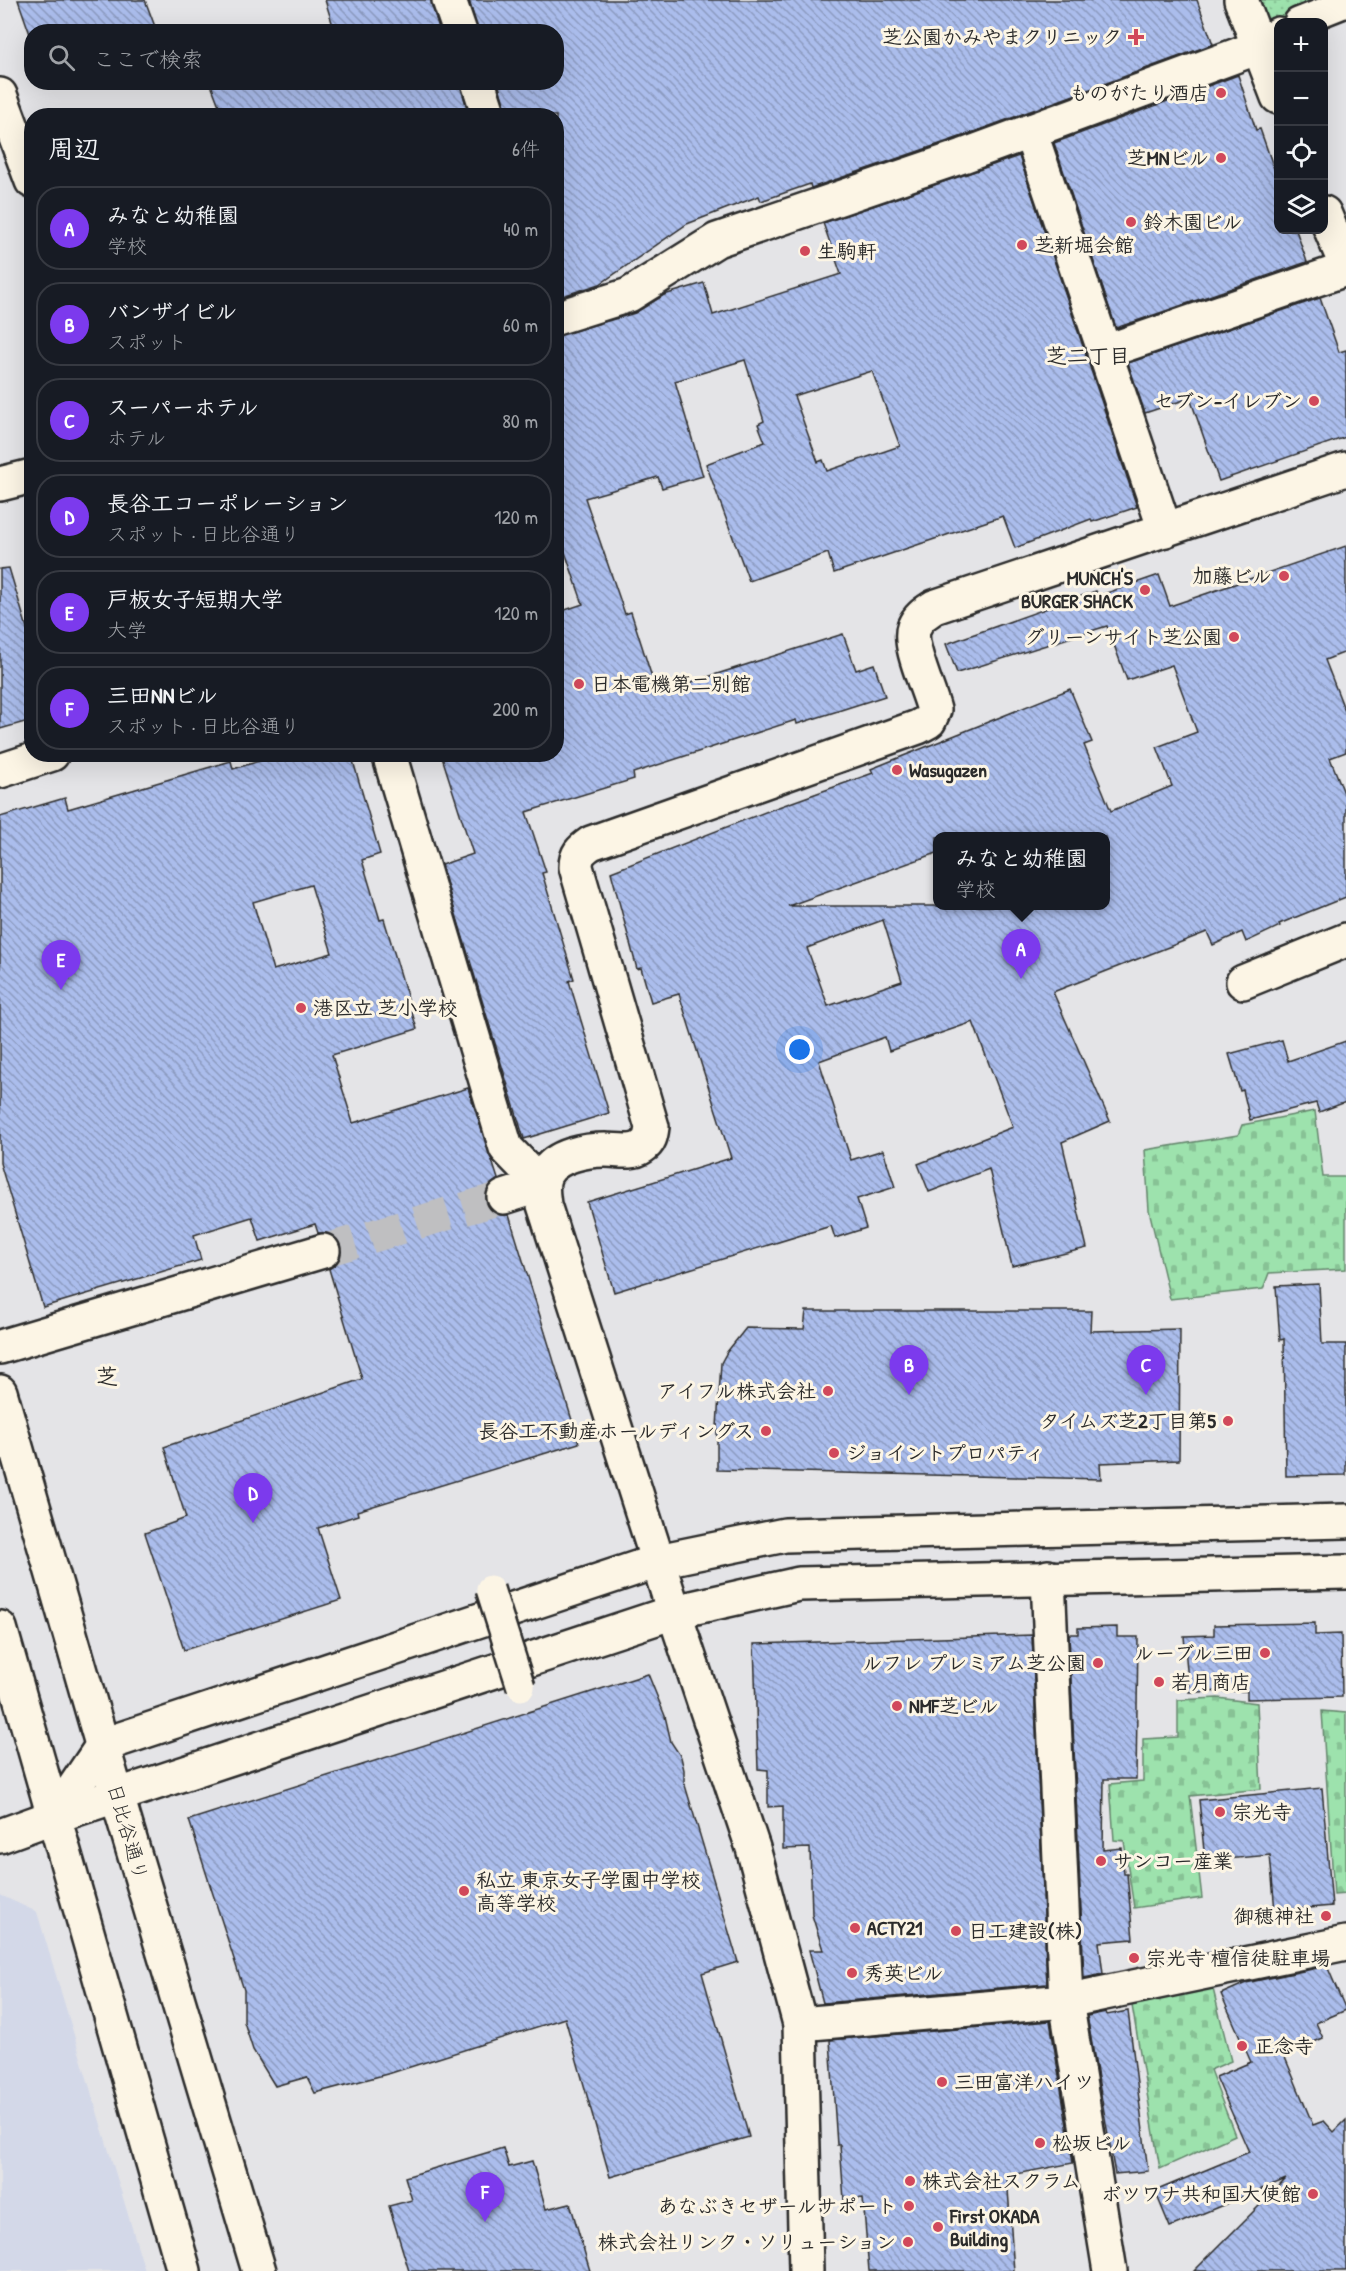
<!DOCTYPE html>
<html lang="ja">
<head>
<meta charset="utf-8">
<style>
  :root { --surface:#171b24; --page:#242831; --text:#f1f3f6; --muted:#9ea1a6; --line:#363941; --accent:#7c3aed }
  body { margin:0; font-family:"Patrick Hand","Klee One",sans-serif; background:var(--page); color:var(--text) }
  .controls { position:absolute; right:18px; top:18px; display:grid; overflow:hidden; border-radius:12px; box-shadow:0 6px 24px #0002 }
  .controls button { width:54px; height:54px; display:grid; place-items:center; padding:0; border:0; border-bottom:2px solid var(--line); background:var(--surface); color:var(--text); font:30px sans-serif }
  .you { position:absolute; left:800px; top:1050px; width:21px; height:21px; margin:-15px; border:4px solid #fff; border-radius:50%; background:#1a73e8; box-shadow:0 0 0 9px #1a73e833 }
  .badge { display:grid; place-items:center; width:39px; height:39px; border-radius:50%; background:var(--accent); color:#fff; font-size:20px; font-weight:700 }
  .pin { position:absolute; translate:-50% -50px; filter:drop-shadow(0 2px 3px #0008) }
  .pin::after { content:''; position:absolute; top:32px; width:21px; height:18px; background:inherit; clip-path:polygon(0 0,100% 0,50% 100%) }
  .popup { position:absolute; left:933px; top:832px; width:177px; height:78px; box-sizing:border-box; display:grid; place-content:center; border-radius:12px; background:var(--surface); filter:drop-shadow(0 2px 4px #0005); font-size:20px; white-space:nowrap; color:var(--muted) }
  .popup b { font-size:22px; color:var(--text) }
  .popup::after { content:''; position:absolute; left:50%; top:100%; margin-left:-12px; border:12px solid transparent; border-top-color:var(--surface) }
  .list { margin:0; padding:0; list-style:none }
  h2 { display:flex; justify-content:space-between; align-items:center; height:78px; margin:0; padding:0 24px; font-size:26px }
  h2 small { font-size:20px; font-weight:400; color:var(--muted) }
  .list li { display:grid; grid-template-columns:39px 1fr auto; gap:18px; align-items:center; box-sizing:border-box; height:84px; margin:0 12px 12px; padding:0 12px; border:2px solid var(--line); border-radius:24px }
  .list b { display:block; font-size:22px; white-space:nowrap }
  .list p { margin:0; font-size:20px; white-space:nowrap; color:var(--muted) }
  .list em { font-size:20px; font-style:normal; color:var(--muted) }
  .icon { flex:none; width:33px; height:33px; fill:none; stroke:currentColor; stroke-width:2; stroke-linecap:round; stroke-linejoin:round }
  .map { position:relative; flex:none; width:1346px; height:2271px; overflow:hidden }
  .search { position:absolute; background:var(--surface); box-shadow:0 6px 24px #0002; left:24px; top:24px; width:540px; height:66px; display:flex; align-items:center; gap:15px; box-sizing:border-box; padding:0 21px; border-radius:24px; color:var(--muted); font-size:22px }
  .panel { position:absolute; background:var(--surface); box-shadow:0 6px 24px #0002; left:24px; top:108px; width:540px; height:654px; border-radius:24px }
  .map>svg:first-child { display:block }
</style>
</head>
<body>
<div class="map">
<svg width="1346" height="2271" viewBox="0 0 1346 2271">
  <defs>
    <pattern id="cemetery-stones" width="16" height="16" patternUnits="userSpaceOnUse" patternTransform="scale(1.5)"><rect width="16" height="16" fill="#9de2ad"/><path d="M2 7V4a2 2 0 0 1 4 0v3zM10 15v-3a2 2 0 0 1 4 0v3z" fill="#87c295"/></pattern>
    <pattern id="park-dots" width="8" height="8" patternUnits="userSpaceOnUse" patternTransform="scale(1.5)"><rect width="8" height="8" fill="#9de2ad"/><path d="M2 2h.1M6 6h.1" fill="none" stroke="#87c295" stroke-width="1.8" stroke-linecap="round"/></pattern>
    <pattern id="building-back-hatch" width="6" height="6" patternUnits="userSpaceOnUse" patternTransform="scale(1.5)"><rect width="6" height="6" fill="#abbdec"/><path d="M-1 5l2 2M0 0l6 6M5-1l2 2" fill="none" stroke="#8b9abf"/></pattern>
  </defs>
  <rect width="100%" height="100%" fill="#e4e4e7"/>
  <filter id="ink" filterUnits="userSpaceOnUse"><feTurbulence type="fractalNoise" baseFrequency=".0167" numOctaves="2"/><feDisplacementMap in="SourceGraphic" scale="12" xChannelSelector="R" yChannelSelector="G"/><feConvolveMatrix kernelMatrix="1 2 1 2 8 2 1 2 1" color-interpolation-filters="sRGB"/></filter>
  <g filter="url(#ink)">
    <polygon fill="#d3d8e8" points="0,1895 37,1912 145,2271 0,2271"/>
    <g fill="url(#cemetery-stones)" stroke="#64866c" stroke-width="1.5">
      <polygon points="1315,1111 1323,1177 1346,1177 1346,1269 1269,1273 1263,1289 1170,1299 1149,1210 1145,1150 1238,1135 1242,1125"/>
      <polygon points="1218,1698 1257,1703 1261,1789 1190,1796 1202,1898 1134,1908 1124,1841 1114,1840 1110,1784 1143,1781 1143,1739 1178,1737 1178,1700"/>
      <polygon points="1322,1711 1346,1713 1346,1894 1334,1895"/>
      <polygon points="1210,1977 1231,2061 1210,2070 1235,2135 1160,2169 1130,1994"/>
    </g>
    <polygon fill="url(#park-dots)" stroke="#64866c" stroke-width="1.5" points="1241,0 1346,0 1254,35"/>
    <g fill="url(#building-back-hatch)" stroke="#2b2b2b" stroke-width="1.5" fill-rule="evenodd">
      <polygon points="18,0 145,0 157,32 32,32 32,40"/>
      <polygon points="325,0 431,0 440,32 335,32"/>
      <polygon points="469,0 1197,0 1213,44 957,138 811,188 810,184 761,201 759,196 687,224 600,284 556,298 556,116 507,116 498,82 556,82 556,32 478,32"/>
      <polygon points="1238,75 1256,130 1260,129 1278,180 1278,230 1296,230 1307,262 1116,328 1054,143"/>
      <polygon points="210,82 460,82 469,116 223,116"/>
      <path d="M1019,156L1137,507L1092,522L1091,519L1015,548L1003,516L834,573L828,553L749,581L706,464L765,442L758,424L764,421L745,360L675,381L703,476L662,488L658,477L585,498L625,614L631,612L657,693L843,634L856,670L874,664L885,696L797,724L796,720L633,773L634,779L526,812L546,872L542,873L574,979L569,981L609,1113L524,1139L441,865L473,854L441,754H556V613L583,604L556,526V336L635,313L664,295L704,283L713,315L841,274L823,223ZM872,371L900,446L827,471L823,460L818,462L794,396Z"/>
      <polygon points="1320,298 1339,352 1346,350 1346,437 1219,481 1190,398 1145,413 1128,363"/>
      <path d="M1346,546V652L1325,660L1346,714V752L1330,758L1346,798V897L1279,924L1280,926L1246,942L1242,932L1213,945L1207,932L1053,992L1110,1121L1062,1142L1087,1248L1012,1266L989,1169L929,1192L918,1164L1013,1127L973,1022L889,1051L885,1037L819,1061L851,1160L883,1150L895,1187L857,1199L866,1228L835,1238L831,1226L614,1292L587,1202L731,1158L679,994L651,1002L641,968L637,969L611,872L773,809L873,773L871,769L1070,689L1092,742L1084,745L1111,811L1172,786L1157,747L1197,732L1172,665L1127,680L1107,626L957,673L946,644L1096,591L1098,596L1159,575L1170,606ZM937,837H1105V906H788L937,853ZM883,920L902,981L828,1006L807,948Z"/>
      <polygon points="9,568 32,645 32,720 0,729 0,569"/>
      <path d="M283,754H351L380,854L362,860L380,920L384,919L417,1029L332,1055L353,1123L468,1088L498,1179L490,1185L486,1192V1202L492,1211L499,1215H509L579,1443L357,1511L358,1515L318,1528L341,1600L184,1650L145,1533L186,1518L164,1447L362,1379L329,1269L337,1263L341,1255V1246L335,1237L327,1233H318L315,1224L260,1241L252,1217L194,1235L201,1260L43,1307L0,1163V817L65,798L68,809L231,761L233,769ZM311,885L332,953L273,970L253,902Z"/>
      <polygon points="1282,1040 1288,1061 1346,1041 1346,1102 1319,1112 1316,1103 1250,1120 1243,1090 1240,1091 1229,1054"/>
      <polygon points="1319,1284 1322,1344 1346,1344 1346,1475 1286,1476 1284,1339 1280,1340 1276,1286"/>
      <polygon points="806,1311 1091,1311 1090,1331 1180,1329 1179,1460 1100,1463 1101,1479 717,1470 717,1427 721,1363 727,1352 746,1328 804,1329"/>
      <polygon points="1315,1623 1315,1635 1341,1634 1342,1697 1247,1699 1247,1691 1189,1692 1184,1636 1214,1635 1214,1625"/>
      <polygon points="1117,1627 1117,1637 1138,1637 1136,1779 1104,1779 1103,1850 1122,1848 1124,1874 1127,1874 1133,1939 1099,1942 1103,1974 1084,1978 1069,1634 1078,1634 1078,1628"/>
      <polygon points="1032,1635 1047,1984 823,2003 809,1950 823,1950 812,1915 810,1848 783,1849 783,1806 768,1807 768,1770 758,1769 754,1644"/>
      <polygon points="648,1674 665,1716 671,1742 681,1757 684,1770 684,1782 738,1962 702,1973 749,2137 610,2177 565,2018 391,2073 315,2093 307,2077 275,2086 253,2050 244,2022 244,1990 189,1820"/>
      <polygon points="1322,1788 1332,1906 1275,1911 1270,1855 1205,1861 1199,1800"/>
      <polygon points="1327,1966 1346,2010 1316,2023 1323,2038 1284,2055 1313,2125 1324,2121 1334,2132 1346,2120 1346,2271 1194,2271 1286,2179 1170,2227 1155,2191 1249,2152 1216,2077 1251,2062 1221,1994 1246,1983"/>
      <polygon points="1128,2011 1148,2171 1115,2174 1087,2016 1106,2012 1107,2015"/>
      <polygon points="1050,2021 1073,2163 1007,2176 1014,2271 869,2271 863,2198 844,2200 840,2145 837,2145 830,2040"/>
      <polygon points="503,2148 509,2167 532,2161 546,2209 570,2203 590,2271 409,2271 389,2206 412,2200 405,2177"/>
    </g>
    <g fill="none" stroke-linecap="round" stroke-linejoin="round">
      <polyline stroke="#bfbfc1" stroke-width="33" stroke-dasharray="33 16" stroke-linecap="butt" points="323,1251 504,1197"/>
      <g stroke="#2b2b2b" stroke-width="32">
        <g id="pedestrian">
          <polyline points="1298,22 1346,3"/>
          <polyline points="1276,32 1278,31"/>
        </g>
      </g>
      <g stroke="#2b2b2b" stroke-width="38">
        <g id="minor">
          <polyline points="449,0 460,32"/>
          <polyline points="1241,0 1278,97"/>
          <polyline points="478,82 489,116"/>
          <polyline points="0,95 32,181"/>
          <polyline points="1030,131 1165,530"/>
          <polyline points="1324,213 1346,265"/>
          <polyline points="556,318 629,295 717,240 963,156 1259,47"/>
          <polyline points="1104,352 1346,269"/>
          <polyline points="0,484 32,476"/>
          <polyline points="389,754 506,1148 542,1185 504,1197"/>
          <polyline points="0,771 52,754"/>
          <polyline points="1243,982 1346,940"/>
          <polyline points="0,1347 323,1251"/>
          <polyline points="1048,1577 1066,2001 1110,2271"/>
          <polyline points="800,2024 1066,2001 1346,1943"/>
          <path d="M806,2271L800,2024L753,1848L674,1612L544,1205C543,1195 540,1183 546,1173C556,1155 587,1150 605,1150C617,1150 632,1154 642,1147C650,1142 651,1135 652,1127L576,867C576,854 581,850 591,843L918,727L929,721L934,710C929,689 907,645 914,627C918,617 925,613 934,607L1346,469"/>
        </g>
      </g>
      <g stroke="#2b2b2b" stroke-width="38">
        <g id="tertiary">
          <polyline points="55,1816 103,1745 658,1561 785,1535 1346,1521"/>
          <polyline points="0,1836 55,1816 674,1612 799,1584 1346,1572"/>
        </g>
      </g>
      <g stroke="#2b2b2b" stroke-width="38">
        <g id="secondary">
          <polyline points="0,1392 117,1796 259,2271"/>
          <polyline points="0,1628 184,2271"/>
        </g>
      </g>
      <use href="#pedestrian" stroke="#fcf5e5" stroke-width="27"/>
      <use href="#minor" stroke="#fcf5e5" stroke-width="33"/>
      <use href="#tertiary" stroke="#fcf5e5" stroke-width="33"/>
      <use href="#secondary" stroke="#fcf5e5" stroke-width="33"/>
      <g stroke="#2b2b2b" stroke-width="32" stroke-linecap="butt">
        <polyline id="pedestrian-bridge" points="490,1589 521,1687"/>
      </g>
      <use href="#pedestrian-bridge" stroke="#fcf5e5" stroke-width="27"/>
    </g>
  </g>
  <g fill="#d1495b" stroke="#fcf5e5" stroke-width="2">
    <path d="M1133 28h6v6h6v6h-6v6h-6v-6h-6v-6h6z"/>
    <circle cx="1221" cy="93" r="6"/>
    <circle cx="1221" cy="158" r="6"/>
    <circle cx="1131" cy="222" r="6"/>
    <circle cx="1022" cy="245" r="6"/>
    <circle cx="805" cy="251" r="6"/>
    <circle cx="1314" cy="401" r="6"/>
    <circle cx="1284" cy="576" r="6"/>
    <circle cx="1145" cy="590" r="6"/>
    <circle cx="1234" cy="637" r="6"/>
    <circle cx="579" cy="684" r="6"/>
    <circle cx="897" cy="770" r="6"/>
    <circle cx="301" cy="1008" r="6"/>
    <circle cx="828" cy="1391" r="6"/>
    <circle cx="1228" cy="1421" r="6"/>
    <circle cx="766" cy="1431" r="6"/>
    <circle cx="834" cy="1453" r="6"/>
    <circle cx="1265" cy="1653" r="6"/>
    <circle cx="1098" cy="1663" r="6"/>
    <circle cx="1159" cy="1682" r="6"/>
    <circle cx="897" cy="1706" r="6"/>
    <circle cx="1220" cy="1812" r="6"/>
    <circle cx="1101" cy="1861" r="6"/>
    <circle cx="464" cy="1891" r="6"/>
    <circle cx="1326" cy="1916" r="6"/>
    <circle cx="855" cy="1928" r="6"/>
    <circle cx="956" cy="1931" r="6"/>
    <circle cx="1134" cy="1958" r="6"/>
    <circle cx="852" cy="1973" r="6"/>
    <circle cx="1242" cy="2046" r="6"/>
    <circle cx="942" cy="2082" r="6"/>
    <circle cx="1040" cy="2143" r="6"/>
    <circle cx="910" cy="2181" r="6"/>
    <circle cx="1313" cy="2194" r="6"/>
    <circle cx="909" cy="2206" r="6"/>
    <circle cx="938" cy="2227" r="6"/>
    <circle cx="908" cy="2242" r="6"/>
  </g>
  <g text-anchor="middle" stroke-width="6" stroke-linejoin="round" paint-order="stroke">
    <g font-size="20" font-weight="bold" fill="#2b2b2b" stroke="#fcf5e5" text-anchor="start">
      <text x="1122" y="44" text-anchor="end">芝公園かみやまクリニック</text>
      <text x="1209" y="100" text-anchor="end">ものがたり酒店</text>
      <text x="1209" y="165" text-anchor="end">芝MNビル</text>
      <text x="1143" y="229">鈴木園ビル</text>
      <text x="1034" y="252">芝新堀会館</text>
      <text x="817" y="258">生駒軒</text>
      <text x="1302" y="408" text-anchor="end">セブン-イレブン</text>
      <text x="1272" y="583" text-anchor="end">加藤ビル</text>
      <text x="1133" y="585" text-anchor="end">MUNCH'S<tspan x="1133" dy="23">BURGER SHACK</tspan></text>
      <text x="1222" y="644" text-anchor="end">グリーンサイト芝公園</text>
      <text x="591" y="691">日本電機第二別館</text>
      <text x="909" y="777">Wasugazen</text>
      <text x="313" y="1015">港区立 芝小学校</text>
      <text x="816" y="1398" text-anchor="end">アイフル株式会社</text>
      <text x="1216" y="1428" text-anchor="end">タイムズ芝2丁目第5</text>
      <text x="754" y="1438" text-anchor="end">長谷工不動産ホールディングス</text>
      <text x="846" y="1460">ジョイントプロパティ</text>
      <text x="1253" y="1660" text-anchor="end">ルーブル三田</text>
      <text x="1086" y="1670" text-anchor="end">ルフレ プレミアム芝公園</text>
      <text x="1171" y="1689">若月商店</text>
      <text x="909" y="1713">NMF芝ビル</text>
      <text x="1232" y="1819">宗光寺</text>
      <text x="1113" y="1868">サンコー産業</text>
      <text x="476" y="1887">私立 東京女子学園中学校<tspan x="476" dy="23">高等学校</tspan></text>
      <text x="1314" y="1923" text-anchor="end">御穂神社</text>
      <text x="867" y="1935">ACTY21</text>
      <text x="968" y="1938">日工建設(株)</text>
      <text x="1146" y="1965">宗光寺 檀信徒駐車場</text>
      <text x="864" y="1980">秀英ビル</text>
      <text x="1254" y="2053">正念寺</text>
      <text x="954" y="2089">三田富洋ハイツ</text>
      <text x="1052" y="2150">松坂ビル</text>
      <text x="922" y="2188">株式会社スクラム</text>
      <text x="1301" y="2201" text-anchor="end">ボツワナ共和国大使館</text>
      <text x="897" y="2213" text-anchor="end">あなぶきセザールサポート</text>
      <text x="950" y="2223">First OKADA<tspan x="950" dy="23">Building</tspan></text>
      <text x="896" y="2249" text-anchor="end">株式会社リンク・ソリューション</text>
    </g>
    <g font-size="20" fill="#2b2b2b" stroke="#fcf5e5">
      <text transform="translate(128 1832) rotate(74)" y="7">日比谷通り</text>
    </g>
    <g font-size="21" font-weight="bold" fill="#2b2b2b" stroke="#fcf5e5">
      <text x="1088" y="363">芝二丁目</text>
    </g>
    <g font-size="22" font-weight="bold" fill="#2b2b2b" stroke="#fcf5e5">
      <text x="107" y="1384">芝</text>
    </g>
  </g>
</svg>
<div class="controls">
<button>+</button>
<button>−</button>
<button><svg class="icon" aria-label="locate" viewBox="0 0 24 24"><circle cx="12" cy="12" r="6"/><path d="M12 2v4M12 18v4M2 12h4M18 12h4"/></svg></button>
<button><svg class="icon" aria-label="layers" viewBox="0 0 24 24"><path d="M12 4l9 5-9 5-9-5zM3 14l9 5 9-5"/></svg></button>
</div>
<div class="you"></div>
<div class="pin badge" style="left:1021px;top:979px">A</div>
<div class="popup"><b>みなと幼稚園</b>学校</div>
<div class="pin badge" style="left:909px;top:1395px">B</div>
<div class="pin badge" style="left:1146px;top:1395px">C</div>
<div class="pin badge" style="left:253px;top:1523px">D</div>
<div class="pin badge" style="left:61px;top:990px">E</div>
<div class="pin badge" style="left:485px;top:2222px">F</div>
<div class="search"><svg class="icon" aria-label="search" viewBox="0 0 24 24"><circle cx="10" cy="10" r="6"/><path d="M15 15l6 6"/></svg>ここで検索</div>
<section class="panel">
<h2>周辺<small>6件</small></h2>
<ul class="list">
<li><span class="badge">A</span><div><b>みなと幼稚園</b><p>学校</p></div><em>40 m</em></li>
<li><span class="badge">B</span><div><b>バンザイビル</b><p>スポット</p></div><em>60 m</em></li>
<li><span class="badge">C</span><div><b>スーパーホテル</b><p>ホテル</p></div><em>80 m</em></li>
<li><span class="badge">D</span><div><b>長谷工コーポレーション</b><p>スポット · 日比谷通り</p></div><em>120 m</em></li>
<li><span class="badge">E</span><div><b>戸板女子短期大学</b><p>大学</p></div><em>120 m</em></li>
<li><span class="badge">F</span><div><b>三田NNビル</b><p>スポット · 日比谷通り</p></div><em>200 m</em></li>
</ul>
</section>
</div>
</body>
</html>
